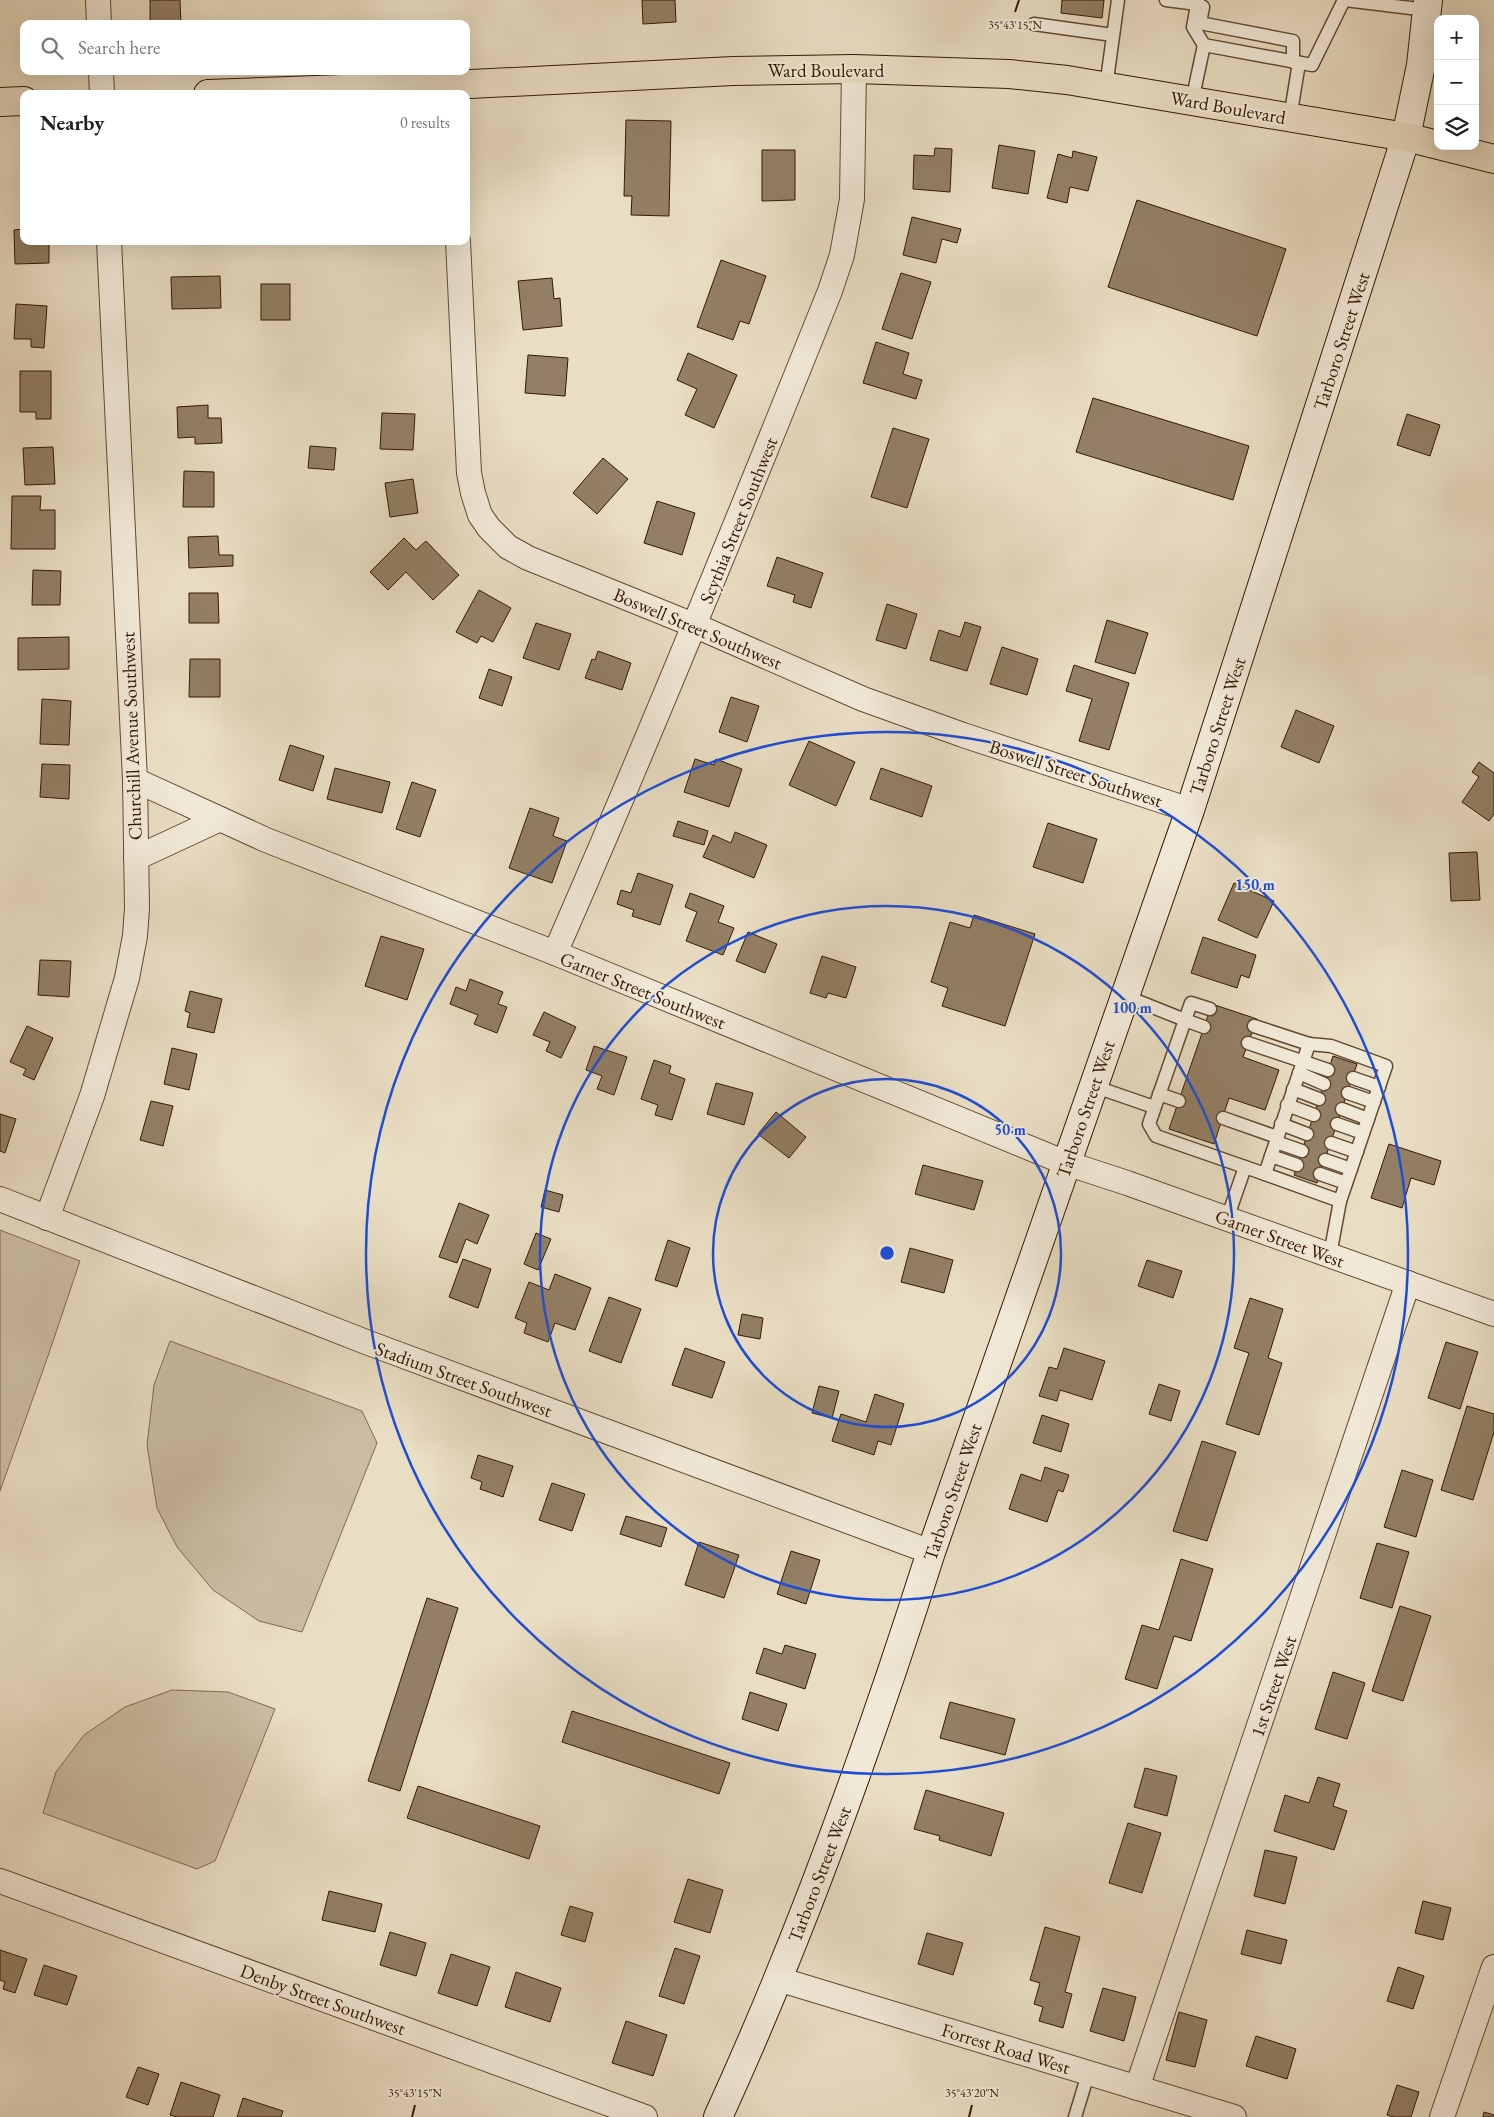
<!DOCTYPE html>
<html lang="en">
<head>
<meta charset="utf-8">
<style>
  :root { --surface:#fff; --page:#f2f2f2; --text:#222; --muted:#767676; --line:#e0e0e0 }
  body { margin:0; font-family:"EB Garamond",serif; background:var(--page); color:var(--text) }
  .controls { position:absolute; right:15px; top:15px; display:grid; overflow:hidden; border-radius:10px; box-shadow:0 5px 20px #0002 }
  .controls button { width:45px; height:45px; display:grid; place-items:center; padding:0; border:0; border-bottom:1px solid var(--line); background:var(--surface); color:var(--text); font:25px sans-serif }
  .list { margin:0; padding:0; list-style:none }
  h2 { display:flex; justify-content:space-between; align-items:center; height:65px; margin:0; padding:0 20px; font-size:21px }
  h2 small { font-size:16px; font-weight:400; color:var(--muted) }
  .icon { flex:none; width:28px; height:28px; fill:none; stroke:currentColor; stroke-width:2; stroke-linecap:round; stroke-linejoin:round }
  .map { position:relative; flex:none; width:1494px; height:2117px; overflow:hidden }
  .search { position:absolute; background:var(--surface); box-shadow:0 5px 20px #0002; left:20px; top:20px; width:450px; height:55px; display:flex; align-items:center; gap:12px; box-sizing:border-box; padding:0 18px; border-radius:10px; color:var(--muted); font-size:19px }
  .panel { position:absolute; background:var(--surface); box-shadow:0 5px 20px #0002; left:20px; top:90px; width:450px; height:155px; border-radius:10px }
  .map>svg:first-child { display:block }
</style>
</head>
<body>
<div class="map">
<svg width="1494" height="2117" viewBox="0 0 1494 2117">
  <rect width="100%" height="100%" fill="#e9ddc3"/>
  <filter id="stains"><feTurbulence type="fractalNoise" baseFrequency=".004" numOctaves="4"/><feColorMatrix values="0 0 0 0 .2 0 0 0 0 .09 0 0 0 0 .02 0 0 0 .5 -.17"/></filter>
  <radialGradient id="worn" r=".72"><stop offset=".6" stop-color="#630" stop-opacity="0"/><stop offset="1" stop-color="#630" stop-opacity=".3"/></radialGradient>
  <g fill="#cabca2" stroke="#806a51">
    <polygon points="0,1230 80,1261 48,1356 0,1491"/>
    <polygon points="170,1341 362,1411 377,1443 302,1632 259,1621 213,1590 177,1547 157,1508 147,1445 154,1385"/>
    <polygon points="172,1690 228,1692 275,1709 215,1861 197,1869 43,1813 56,1772 84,1735 125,1707"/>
  </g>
  <g fill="#937f65" stroke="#351900">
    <polygon points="150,0 180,0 181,24 150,24"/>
    <polygon points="642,0 675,0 676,22 643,24"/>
    <polygon points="1062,0 1104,0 1102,18 1061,13"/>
    <polygon points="626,120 671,121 669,216 631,215 632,196 624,196"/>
    <polygon points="999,145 1035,151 1028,194 992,188"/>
    <polygon points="935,148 952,149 950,192 913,189 914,155 934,156"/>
    <polygon points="762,150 795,150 795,200 762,201"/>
    <polygon points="1073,151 1097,157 1088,191 1070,187 1067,203 1047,198 1058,154 1072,158"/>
    <polygon points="1137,200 1286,249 1257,336 1108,287"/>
    <polygon points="912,217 961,229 957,243 942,239 936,263 903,255"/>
    <polygon points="24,229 24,241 49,241 49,263 15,264 14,230"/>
    <polygon points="721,260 766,276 749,324 740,321 733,340 697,327"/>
    <polygon points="901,273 931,282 912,339 882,329"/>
    <polygon points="220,276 221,308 172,309 171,277"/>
    <polygon points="552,278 554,299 560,298 562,326 523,330 518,281"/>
    <rect x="261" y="284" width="29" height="36"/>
    <polygon points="16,304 47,306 44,348 31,347 31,339 14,339"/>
    <polygon points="876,342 909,353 903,374 922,380 916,399 863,383"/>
    <polygon points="688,353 737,375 714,428 685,415 697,389 677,380"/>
    <polygon points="528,355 568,358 565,396 525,393"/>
    <polygon points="20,371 51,371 51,419 36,419 36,412 20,412"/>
    <polygon points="1093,398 1249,446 1233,500 1076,452"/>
    <polygon points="208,405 208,418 221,418 222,443 195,444 195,437 178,438 177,407"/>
    <polygon points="382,413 415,414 413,450 380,449"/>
    <polygon points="1407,414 1440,425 1430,456 1397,445"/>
    <polygon points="893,428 929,439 907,508 871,497"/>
    <polygon points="310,446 336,448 334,470 308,468"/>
    <polygon points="53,447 55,484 25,485 23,448"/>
    <polygon points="603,458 628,479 597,514 573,493"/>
    <polygon points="184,471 214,472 214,507 183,507"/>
    <polygon points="413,479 418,513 390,517 385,483"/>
    <polygon points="12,496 41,496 40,510 55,510 55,549 11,549"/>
    <polygon points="657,501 695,513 682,555 644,543"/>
    <polygon points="218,536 219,555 233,555 233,566 189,568 188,537"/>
    <polygon points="404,538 416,550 426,541 459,575 433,600 406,572 388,590 370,572"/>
    <polygon points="777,557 823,573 811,608 793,602 795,595 767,586"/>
    <polygon points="33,570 61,571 60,605 32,605"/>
    <polygon points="479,590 511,608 493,642 481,636 477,643 456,632"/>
    <polygon points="189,593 218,593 219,623 189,623"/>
    <polygon points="887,604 917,614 906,649 876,640"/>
    <polygon points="1107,620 1148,633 1135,674 1095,662"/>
    <polygon points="965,622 981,627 967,671 930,660 939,630 960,637"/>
    <polygon points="536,623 571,634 559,670 523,658"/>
    <polygon points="69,637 69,669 18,670 18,638"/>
    <polygon points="1002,647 1038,659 1027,695 990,684"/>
    <polygon points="598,651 631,663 622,690 585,678 592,659 595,660"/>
    <polygon points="190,659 220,659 220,697 189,697"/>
    <polygon points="1074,665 1129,683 1109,750 1079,741 1092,699 1066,691"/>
    <polygon points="489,669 512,677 502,706 479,698"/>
    <polygon points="731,697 759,706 747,742 719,732"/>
    <polygon points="42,699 71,701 69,745 40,744"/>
    <polygon points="1296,710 1334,726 1319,763 1281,747"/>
    <polygon points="809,741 855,762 836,806 789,785"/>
    <polygon points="290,745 324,756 313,791 279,780"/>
    <polygon points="695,759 714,765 716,759 742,769 729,807 684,792"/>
    <polygon points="1479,762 1494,773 1494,814 1489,821 1462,802 1479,777 1472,772"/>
    <polygon points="42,764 70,765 69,799 40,797"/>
    <polygon points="335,768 390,782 382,813 327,799"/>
    <polygon points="881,768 932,786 922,817 870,799"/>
    <polygon points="412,782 436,790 420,837 396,829"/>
    <polygon points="530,808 559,818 553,836 567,841 552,883 509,868"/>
    <polygon points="678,821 708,831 704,845 673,836"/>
    <polygon points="1048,823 1097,839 1083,883 1033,867"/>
    <polygon points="735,832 767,845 754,878 703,857 713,835 731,843"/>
    <polygon points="1477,852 1480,900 1451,901 1449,853"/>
    <polygon points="638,873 673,885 660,925 632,916 634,910 617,904 621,890 631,893"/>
    <polygon points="1234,883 1274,901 1257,938 1218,920"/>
    <polygon points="690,893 724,906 718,922 734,928 723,955 686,941 697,912 685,907"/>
    <polygon points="974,915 1035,934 1005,1026 942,1006 948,988 931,982 950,922 970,928"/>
    <polygon points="748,932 777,944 765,973 736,961"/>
    <polygon points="381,936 424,949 407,1000 365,986"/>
    <polygon points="1203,937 1256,955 1249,978 1241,975 1237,988 1191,973"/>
    <polygon points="822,956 856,967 846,998 828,993 826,998 810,993"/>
    <polygon points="40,960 71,961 69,997 38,995"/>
    <polygon points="470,979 503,992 498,1004 507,1007 497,1033 474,1024 478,1015 450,1004 456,987 466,991"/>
    <polygon points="190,991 222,999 214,1033 187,1027 190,1013 185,1011"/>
    <polygon points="1212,1004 1257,1019 1243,1057 1279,1070 1265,1110 1229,1098 1214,1144 1169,1129"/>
    <polygon points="544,1012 576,1027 561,1058 546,1051 550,1042 533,1035"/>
    <polygon points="27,1026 53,1038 34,1080 23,1075 26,1069 10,1062"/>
    <polygon points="594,1046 627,1057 614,1095 597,1089 602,1076 586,1070"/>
    <polygon points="172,1048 197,1054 189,1090 164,1084"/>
    <polygon points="1333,1056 1357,1064 1317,1183 1294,1175"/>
    <polygon points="654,1060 671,1066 669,1073 685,1079 672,1120 655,1115 658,1105 641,1099"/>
    <polygon points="716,1083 753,1093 744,1125 707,1114"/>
    <polygon points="151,1101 173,1106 163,1146 140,1140"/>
    <polygon points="776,1112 806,1137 789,1158 758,1134"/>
    <polygon points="0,1114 16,1119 5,1153 0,1151"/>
    <polygon points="1389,1144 1441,1161 1434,1185 1411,1178 1402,1208 1371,1198"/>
    <polygon points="923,1165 983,1181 974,1210 915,1194"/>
    <polygon points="545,1190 563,1195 559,1212 541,1207"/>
    <polygon points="459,1203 489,1215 477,1244 466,1239 457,1263 439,1257"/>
    <polygon points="536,1233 551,1239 538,1270 524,1264"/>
    <polygon points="668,1240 690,1248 677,1287 655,1280"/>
    <polygon points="910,1248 953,1260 944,1293 901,1282"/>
    <polygon points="463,1259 491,1269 478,1308 449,1297"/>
    <polygon points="1147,1260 1182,1271 1173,1298 1138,1286"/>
    <polygon points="555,1274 591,1288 575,1330 555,1323 548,1342 524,1333 527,1323 515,1318 529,1282 549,1290"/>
    <polygon points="609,1297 641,1309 621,1363 589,1351"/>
    <polygon points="1250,1298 1283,1309 1268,1358 1282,1363 1259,1435 1226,1424 1249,1353 1234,1348"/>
    <polygon points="742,1314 763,1318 760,1339 738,1335"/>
    <polygon points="1446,1342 1478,1352 1460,1409 1428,1398"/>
    <polygon points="685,1348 725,1362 712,1398 672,1385"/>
    <polygon points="1064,1348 1105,1361 1092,1400 1060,1390 1057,1401 1039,1396 1049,1367 1057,1369"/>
    <polygon points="1159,1384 1180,1391 1171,1421 1149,1414"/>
    <polygon points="819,1386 839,1391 832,1418 812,1413"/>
    <polygon points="875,1394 904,1404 891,1445 878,1441 874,1455 832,1441 841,1414 866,1422"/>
    <polygon points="1467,1406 1494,1414 1494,1432 1473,1500 1441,1490"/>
    <polygon points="1042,1415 1069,1424 1061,1452 1033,1443"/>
    <polygon points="1202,1441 1236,1452 1207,1541 1173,1531"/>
    <polygon points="478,1455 513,1466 503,1497 480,1489 482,1482 471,1478"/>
    <polygon points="1045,1467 1069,1475 1063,1492 1058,1490 1047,1522 1009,1509 1021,1474 1041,1481"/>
    <polygon points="1402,1470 1433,1480 1416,1537 1384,1527"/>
    <polygon points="552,1483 585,1494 572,1531 539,1520"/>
    <polygon points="626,1516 667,1528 661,1547 620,1534"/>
    <polygon points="699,1542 739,1555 724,1598 685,1585"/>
    <polygon points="1377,1543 1409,1552 1392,1608 1360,1598"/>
    <polygon points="791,1551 820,1560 806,1604 777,1594"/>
    <polygon points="1181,1559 1213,1569 1191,1641 1174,1636 1157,1689 1125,1679 1142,1625 1159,1630"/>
    <polygon points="427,1598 458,1608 400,1791 368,1781"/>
    <polygon points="1400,1606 1431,1616 1403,1701 1372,1691"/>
    <polygon points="785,1645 816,1654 805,1689 756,1673 764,1648 782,1654"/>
    <polygon points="1333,1672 1365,1683 1347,1739 1315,1729"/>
    <polygon points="750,1692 787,1704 778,1731 742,1719"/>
    <polygon points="950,1702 1015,1719 1005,1755 940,1738"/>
    <polygon points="572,1711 730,1763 719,1794 562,1742"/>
    <polygon points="1145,1768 1177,1776 1167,1816 1134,1807"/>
    <polygon points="1318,1777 1340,1784 1333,1806 1347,1811 1334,1850 1274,1831 1285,1795 1309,1803"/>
    <polygon points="418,1786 540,1826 529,1859 407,1818"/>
    <polygon points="926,1790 1004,1813 991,1856 939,1840 940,1836 914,1829"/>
    <polygon points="1128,1823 1161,1833 1142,1893 1109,1883"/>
    <polygon points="1265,1850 1297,1857 1285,1904 1254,1896"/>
    <polygon points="688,1879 723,1890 710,1933 674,1922"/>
    <polygon points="329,1891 382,1904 375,1932 322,1920"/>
    <polygon points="1423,1901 1451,1908 1443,1940 1415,1933"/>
    <polygon points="570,1906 593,1913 585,1942 561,1935"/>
    <polygon points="1045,1927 1080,1937 1065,1992 1072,1994 1063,2028 1039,2021 1043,2007 1034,2004 1040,1983 1030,1980"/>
    <polygon points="1247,1930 1287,1940 1281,1964 1241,1954"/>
    <polygon points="390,1932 426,1943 416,1976 380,1965"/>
    <polygon points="927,1933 963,1943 953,1975 918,1964"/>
    <polygon points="675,1948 700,1956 684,2004 659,1996"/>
    <polygon points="0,1950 27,1959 15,1993 3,1989 5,1982 0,1980"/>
    <polygon points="451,1954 490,1967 477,2006 438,1993"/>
    <polygon points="44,1965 77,1976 67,2005 34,1995"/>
    <polygon points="1398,1967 1424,1976 1413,2009 1387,2001"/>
    <polygon points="516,1972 561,1988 550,2022 505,2007"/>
    <polygon points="1103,1988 1136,1997 1124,2041 1090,2031"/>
    <polygon points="1179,2012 1207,2020 1195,2067 1166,2060"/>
    <polygon points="626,2021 667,2035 653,2076 612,2063"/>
    <polygon points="1256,2036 1296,2049 1287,2079 1246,2066"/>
    <polygon points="138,2067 159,2074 148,2105 126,2097"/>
    <polygon points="181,2082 220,2095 213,2117 177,2117 170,2115"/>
    <polygon points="1397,2085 1419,2092 1411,2117 1394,2117 1387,2115"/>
    <polygon points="243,2098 283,2111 281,2117 237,2117"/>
    <polygon points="1484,2112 1494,2115 1494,2117 1483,2117"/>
  </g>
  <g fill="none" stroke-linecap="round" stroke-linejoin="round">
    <g stroke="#624a31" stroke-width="15">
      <g id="service">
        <polyline points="1166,0 1197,4"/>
        <polyline points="1198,0 1193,27 1204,45 1312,65 1344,0"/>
        <polyline points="1345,0 1427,10"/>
        <polyline points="1203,7 1200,23 1293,41 1293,62"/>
        <polyline points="1034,24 1113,35"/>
        <polyline points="1106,87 1118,0"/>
        <polyline points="1192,101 1204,45"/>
        <polyline points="1290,118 1299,63"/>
        <polyline points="1125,996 1185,1020 1149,1124 1156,1136 1265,1174 1309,1044 1254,1026"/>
        <polyline points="1204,1027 1185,1020 1191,1003 1210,1009"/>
        <polyline points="1248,1043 1328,1070"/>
        <polyline points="1309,1044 1331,1046 1386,1066 1340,1201 1330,1255"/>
        <polyline points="1299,1073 1324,1084"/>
        <polyline points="1353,1078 1379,1087"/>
        <polyline points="1093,1086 1154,1107"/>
        <polyline points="1293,1089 1319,1099"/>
        <polyline points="1348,1093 1374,1102"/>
        <polyline points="1159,1094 1179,1101"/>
        <polyline points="1287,1105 1314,1115"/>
        <polyline points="1342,1109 1368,1119"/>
        <polyline points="1223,1118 1277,1137"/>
        <polyline points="1281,1124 1307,1134"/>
        <polyline points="1337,1124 1363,1133"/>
        <polyline points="1276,1142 1302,1151"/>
        <polyline points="1331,1143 1357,1152"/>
        <polyline points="1271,1156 1297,1165"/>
        <polyline points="1325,1160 1351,1169"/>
        <polyline points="1265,1174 1340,1201"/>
        <polyline points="1320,1174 1346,1183"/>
        <polyline points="1227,1219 1245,1167"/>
        <polyline points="1075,2117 1088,2074"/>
      </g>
    </g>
    <g stroke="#624a31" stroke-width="26">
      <g id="minor">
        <polyline points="98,0 99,24"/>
        <polyline points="101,71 102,94"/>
        <polyline points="458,241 469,473 473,493 480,515 489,528 508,547 528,558 696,626 863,699 963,735 1190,810"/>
        <polyline points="135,780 266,840 555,953 1066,1163 1127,1183 1494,1314"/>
        <polyline points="136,858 220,819"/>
        <path d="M555,953C651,734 741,513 830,291L842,255L852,199L854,69"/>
        <polyline points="0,1199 366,1342 931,1552"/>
        <polyline points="47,1218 92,1096 127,978 135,936 137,908 135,780 109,241"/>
        <polyline points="0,1881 645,2117"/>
        <polyline points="778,1979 1234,2117"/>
        <polyline points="1137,2088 1408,1283"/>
        <polyline points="1442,2117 1494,1967"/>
      </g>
    </g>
    <g stroke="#351900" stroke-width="30">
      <path id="secondary" d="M718,2117C802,1934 870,1744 931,1552L1190,810L1406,137L1421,65L1428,0"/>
    </g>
    <g stroke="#351900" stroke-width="30">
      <g id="primary">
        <polyline points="208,94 451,85 733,71 854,69 1009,74 1067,80 1406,137 1438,145"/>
        <polyline points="0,102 24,101"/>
        <polyline points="1442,146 1494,159"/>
      </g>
    </g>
    <use href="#service" stroke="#f1e9d8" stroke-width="12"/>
    <use href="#minor" stroke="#f1e9d8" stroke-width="24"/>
    <use href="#secondary" stroke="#f1e9d8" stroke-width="28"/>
    <use href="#primary" stroke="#e9ddc3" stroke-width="28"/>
  </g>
  <path fill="none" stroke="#351900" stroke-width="2" d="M1015,12L1019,0M412,2117L415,2105M969,2117L972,2105"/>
  <g fill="none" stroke="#1d4ed8" stroke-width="2.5">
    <circle cx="887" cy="1253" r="174"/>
    <circle cx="887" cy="1253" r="347"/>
    <circle cx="887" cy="1253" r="521"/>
  </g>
  <g text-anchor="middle" stroke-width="4" stroke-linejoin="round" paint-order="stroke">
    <g font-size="19" fill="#351900" stroke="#f1e9d8">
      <text x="826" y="77">Ward Boulevard</text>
      <text transform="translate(1228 107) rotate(10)" y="7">Ward Boulevard</text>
      <text transform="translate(1341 341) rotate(-72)" y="7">Tarboro Street West</text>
      <text transform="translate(738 520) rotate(-68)" y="7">Scythia Street Southwest</text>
      <text transform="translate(698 628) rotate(23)" y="7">Boswell Street Southwest</text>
      <text transform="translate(1217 726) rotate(-72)" y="7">Tarboro Street West</text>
      <text transform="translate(131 736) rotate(-92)" y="7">Churchill Avenue Southwest</text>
      <text transform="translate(1076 773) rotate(18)" y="7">Boswell Street Southwest</text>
      <text transform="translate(643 990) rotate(22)" y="7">Garner Street Southwest</text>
      <text transform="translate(1085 1109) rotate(-71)" y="7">Tarboro Street West</text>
      <text transform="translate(1280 1238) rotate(20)" y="7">Garner Street West</text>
      <text transform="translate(464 1379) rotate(20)" y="7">Stadium Street Southwest</text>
      <text transform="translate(952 1492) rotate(-71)" y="7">Tarboro Street West</text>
      <text transform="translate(1273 1686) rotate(-71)" y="7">1st Street West</text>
      <text transform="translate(819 1874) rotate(-69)" y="7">Tarboro Street West</text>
      <text transform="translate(323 1999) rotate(20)" y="7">Denby Street Southwest</text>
      <text transform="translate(1006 2048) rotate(17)" y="7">Forrest Road West</text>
    </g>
  </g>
  <g font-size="12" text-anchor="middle" fill="#351900" stroke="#f1e9d8" stroke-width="4" stroke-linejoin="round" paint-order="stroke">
    <text x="1015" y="29">35°43'15"N</text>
    <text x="415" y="2097">35°43'15"N</text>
    <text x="972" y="2097">35°43'20"N</text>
  </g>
  <circle cx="887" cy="1253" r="8" fill="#1d4ed8" stroke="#f1e9d8" stroke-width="2.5"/>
  <g font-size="15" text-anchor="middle" font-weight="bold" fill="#1d4ed8" stroke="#f1e9d8" stroke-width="4" stroke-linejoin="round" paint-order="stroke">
    <text x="1255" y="890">150 m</text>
    <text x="1132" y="1013">100 m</text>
    <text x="1010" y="1135">50 m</text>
  </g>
  <rect width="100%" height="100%" filter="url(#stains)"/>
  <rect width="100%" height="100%" fill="url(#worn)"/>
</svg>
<div class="controls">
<button>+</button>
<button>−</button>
<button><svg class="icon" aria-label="layers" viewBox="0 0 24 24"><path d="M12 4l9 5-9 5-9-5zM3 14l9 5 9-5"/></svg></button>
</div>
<div class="search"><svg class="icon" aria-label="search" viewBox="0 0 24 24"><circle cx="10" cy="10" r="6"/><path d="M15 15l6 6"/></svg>Search here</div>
<section class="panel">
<h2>Nearby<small>0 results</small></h2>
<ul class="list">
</ul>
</section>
</div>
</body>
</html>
